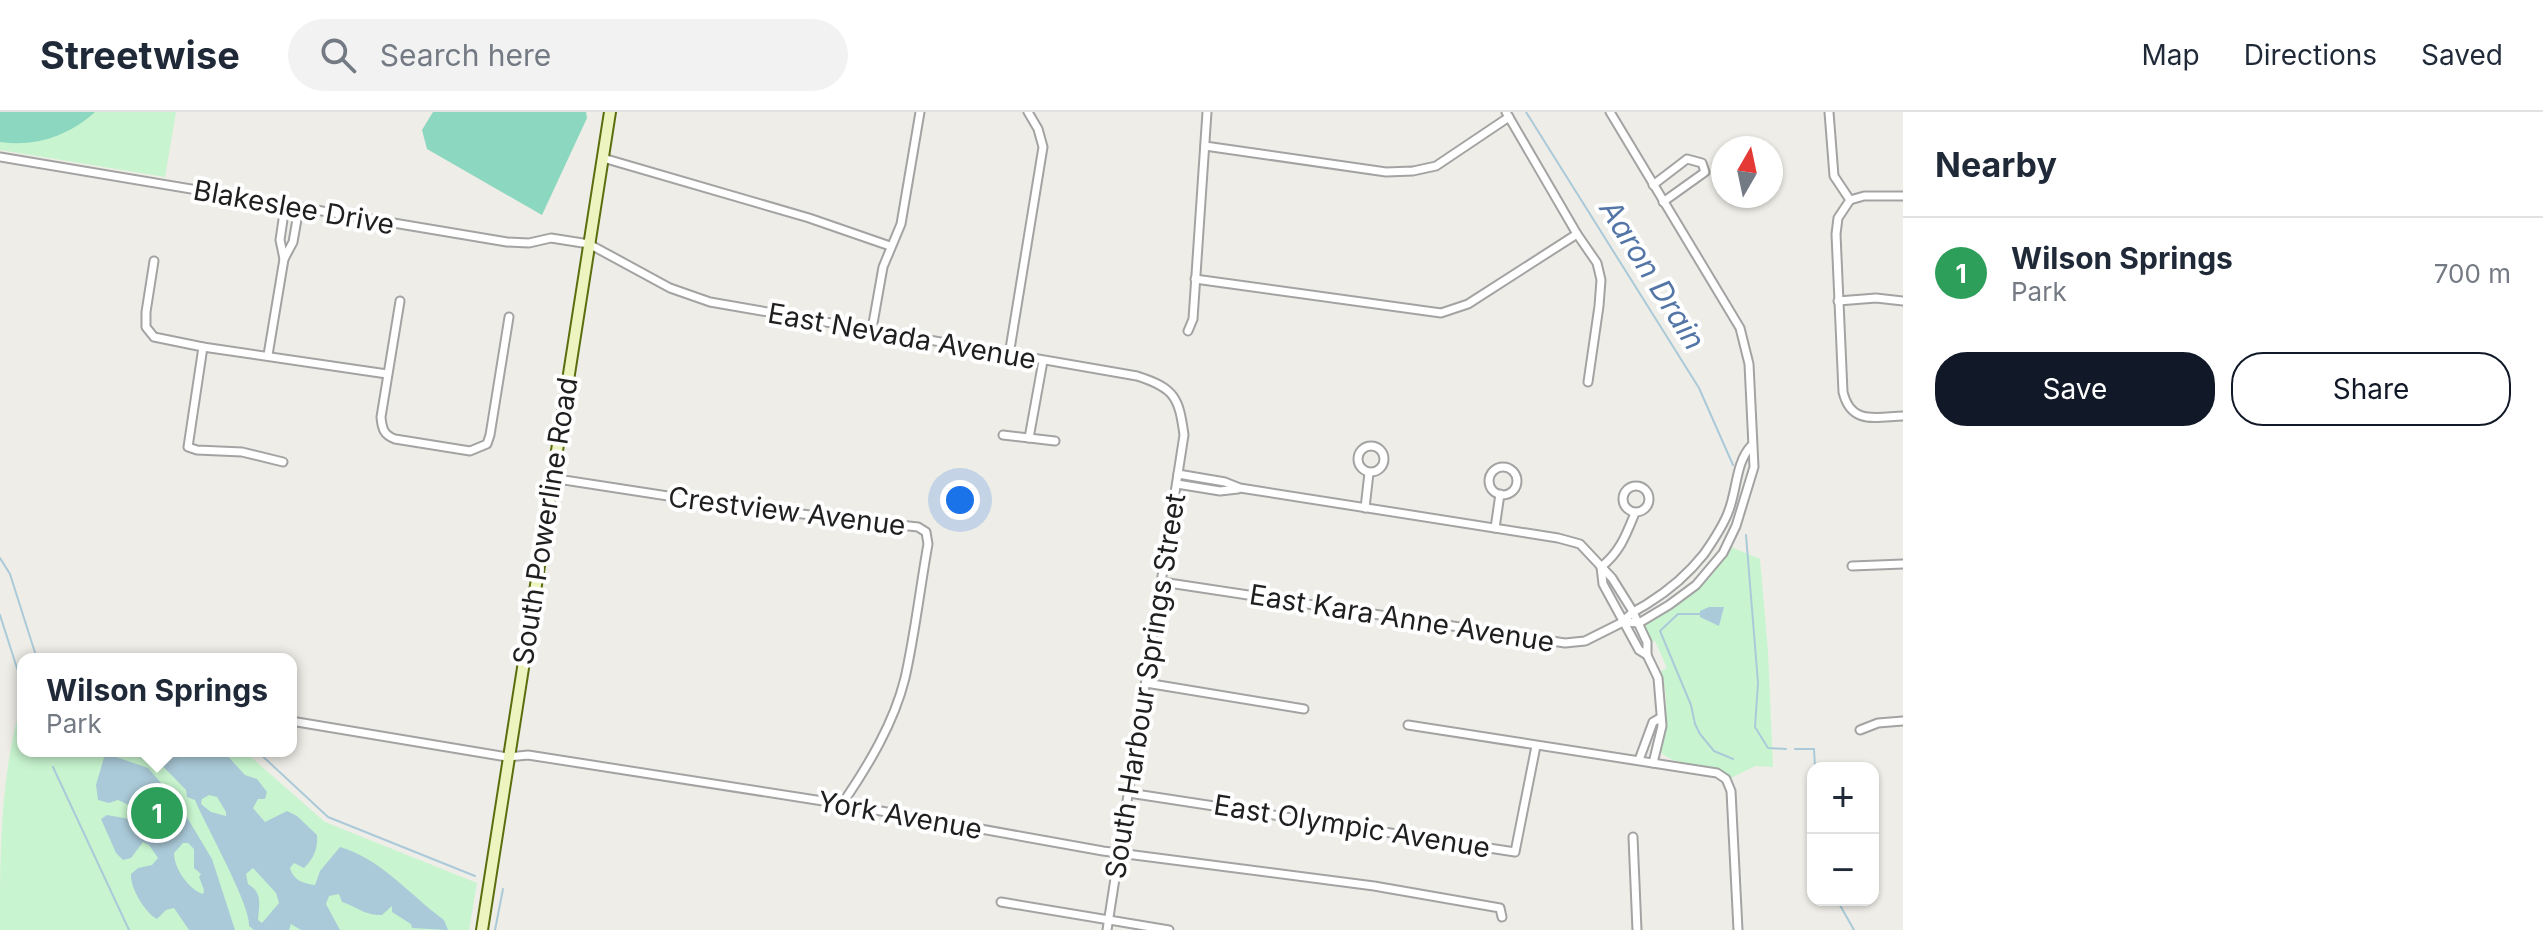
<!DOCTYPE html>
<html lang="en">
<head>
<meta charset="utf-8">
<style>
  :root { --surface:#fff; --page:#f2f2f3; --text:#1f2937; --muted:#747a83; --line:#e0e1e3; --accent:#111827 }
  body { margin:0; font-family:Inter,sans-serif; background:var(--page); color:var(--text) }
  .controls { position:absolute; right:24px; bottom:24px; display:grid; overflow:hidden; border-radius:16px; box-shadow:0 2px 6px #0004 }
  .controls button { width:72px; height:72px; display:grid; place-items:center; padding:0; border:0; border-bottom:2px solid var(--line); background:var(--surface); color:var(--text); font:40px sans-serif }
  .compass { position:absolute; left:1711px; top:24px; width:72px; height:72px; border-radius:50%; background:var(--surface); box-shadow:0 2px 6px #0004; rotate:9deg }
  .you { position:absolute; left:960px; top:388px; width:28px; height:28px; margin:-20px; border:6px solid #fff; border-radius:50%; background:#1a73e8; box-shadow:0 0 0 12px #1a73e833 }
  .badge { display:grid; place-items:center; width:52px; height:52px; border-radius:50%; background:var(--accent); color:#fff; font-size:26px; font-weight:700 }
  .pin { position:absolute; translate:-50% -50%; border:4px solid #fff; box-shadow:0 2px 8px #0006 }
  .popup { position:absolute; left:17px; top:541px; width:280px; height:104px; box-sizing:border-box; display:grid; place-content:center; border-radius:16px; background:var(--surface); filter:drop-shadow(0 2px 6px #0005); font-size:26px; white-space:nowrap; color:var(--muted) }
  .popup b { font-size:30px; color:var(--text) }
  .popup::after { content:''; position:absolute; left:50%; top:100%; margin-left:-16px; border:16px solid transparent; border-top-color:var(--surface) }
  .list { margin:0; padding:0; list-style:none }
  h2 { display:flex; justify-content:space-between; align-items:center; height:104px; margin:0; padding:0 32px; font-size:34px }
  h2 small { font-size:26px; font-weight:400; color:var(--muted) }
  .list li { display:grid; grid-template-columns:52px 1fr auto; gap:24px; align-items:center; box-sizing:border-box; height:112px; padding:0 32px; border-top:2px solid var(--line) }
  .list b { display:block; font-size:30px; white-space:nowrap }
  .list p { margin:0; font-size:26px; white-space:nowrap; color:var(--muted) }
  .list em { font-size:26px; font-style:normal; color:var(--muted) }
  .actions { display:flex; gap:16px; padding:24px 32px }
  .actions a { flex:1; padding:18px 0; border:2px solid var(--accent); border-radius:32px; text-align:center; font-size:28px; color:var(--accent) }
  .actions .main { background:var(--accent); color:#fff }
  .icon { flex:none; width:44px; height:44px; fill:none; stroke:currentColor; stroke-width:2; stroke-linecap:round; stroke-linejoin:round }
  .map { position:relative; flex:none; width:1903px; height:818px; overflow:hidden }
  header { display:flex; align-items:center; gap:48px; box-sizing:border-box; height:112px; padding:0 40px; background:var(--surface); border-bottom:2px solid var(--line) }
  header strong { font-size:38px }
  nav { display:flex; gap:44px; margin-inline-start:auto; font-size:28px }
  .search { width:560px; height:72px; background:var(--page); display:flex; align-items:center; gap:20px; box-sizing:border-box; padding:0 28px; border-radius:44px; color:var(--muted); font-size:30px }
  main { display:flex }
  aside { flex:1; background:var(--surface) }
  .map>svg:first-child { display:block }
</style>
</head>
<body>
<header>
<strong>Streetwise</strong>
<div class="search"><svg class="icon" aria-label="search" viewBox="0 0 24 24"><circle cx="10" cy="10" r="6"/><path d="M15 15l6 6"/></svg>Search here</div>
<nav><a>Map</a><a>Directions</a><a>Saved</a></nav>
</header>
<main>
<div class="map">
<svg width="1903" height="818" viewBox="0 0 1903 818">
  <rect width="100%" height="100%" fill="#efede7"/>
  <g fill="#c8f5cf">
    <polygon points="0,0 176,0 165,65 0,38"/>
    <path d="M1729,434L1760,447L1768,539L1773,655L1755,654L1729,667C1711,645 1679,659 1661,640C1665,611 1671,587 1660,560L1667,556L1655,529L1648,531L1642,517L1648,507L1671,495Z"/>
    <path d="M23,586V639H244L325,710L477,771L469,818H0C0,739 0,661 23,586Z"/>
  </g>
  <g fill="#8cd7c0">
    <path d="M0,0H95C68,24 36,35 0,30Z"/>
    <polygon points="433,0 586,0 587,6 542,103 427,37 422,18"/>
  </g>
  <g fill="#abcad9" fill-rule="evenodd">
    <polygon points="1709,495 1724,495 1719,514 1700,505 1700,499"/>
    <path d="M108,639L116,645L148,656L179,692L212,747L235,818H189L174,796L166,798L157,807C145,801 130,776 131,762L138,756L152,753L158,746L149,733L143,730L131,746L123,748L116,741L101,707L107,703L135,708L139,702L137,697L118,688L109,691L98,688L96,673L105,642ZM183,731H188L194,737V756L201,762L199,765L204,778L203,782C188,777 174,756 174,741Z"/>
    <path d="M137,639H223L245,663L257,667L267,680L265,687H258L253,696L265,710L287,699L297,704L317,723C318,737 314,746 304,756L294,751L290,756C293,768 304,772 315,773L320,759L340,735C381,747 409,782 444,808L448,818L412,816L411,812L392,800V794L382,803C365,804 356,794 342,790L339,782L329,784L326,792L340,818H301L291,812L289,818H254L249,814C251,793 205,713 195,688L187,685L186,678L154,645ZM209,683L217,685L226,700V704L211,700L201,692L202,687ZM253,756L276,781L279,791L262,811L258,808C259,792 263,781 248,772L246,762Z"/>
  </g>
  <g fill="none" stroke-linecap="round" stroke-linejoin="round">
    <g stroke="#abcad9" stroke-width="2">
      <polyline points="1526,0 1699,276 1733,353"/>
      <polyline points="1746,423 1758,571 1755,615 1768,636 1786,637"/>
      <polyline points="0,446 10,462 37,547"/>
      <polyline points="1700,502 1678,502 1660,519 1691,593 1695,612 1700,622 1714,639 1733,647"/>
      <polyline points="0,503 23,575"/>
      <polyline points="1795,637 1814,637 1815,656"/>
      <polyline points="257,639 328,705 475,764"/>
      <polyline points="53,655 129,818"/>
      <polyline points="1837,788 1854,818"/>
      <polyline points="495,818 503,777"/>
    </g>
    <g stroke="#a3a3a3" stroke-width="11">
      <g id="street">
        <polyline points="1506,0 1577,122 1597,151 1601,168 1599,194 1588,270"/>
        <path d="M1829,0L1834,64L1850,88L1838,106L1836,122L1843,280C1851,313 1875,305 1903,304"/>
        <polyline points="1205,34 1386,60 1413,59 1436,54 1509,5"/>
        <path d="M0,45L507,130L529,131L551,126L589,132L670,176L710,190L1137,264C1175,276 1179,286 1184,323L1107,818"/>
        <polyline points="603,46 809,106 890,134"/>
        <polyline points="1653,73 1687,47 1702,51 1705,60 1663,90"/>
        <polyline points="1850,88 1864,84 1903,84"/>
        <polyline points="285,94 280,128 284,147 293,130 299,96"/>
        <polyline points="154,149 146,200 146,215 154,225 203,235 387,262"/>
        <polyline points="1195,167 1441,201 1468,192 1577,122"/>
        <path d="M400,189L381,305C382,317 384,323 395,327L470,339L487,332L490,323L509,205"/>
        <polyline points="1838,189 1876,186 1903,189"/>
        <polyline points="872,217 883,155 901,112 920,0"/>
        <polyline points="1188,219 1193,207 1207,0"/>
        <polyline points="203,235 188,335 197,338 242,340 283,350"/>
        <polyline points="268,243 284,147"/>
        <polyline points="1009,243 1043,35 1038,17 1028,0"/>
        <polyline points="1003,323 1055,329"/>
        <polyline points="1029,326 1043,249"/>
        <circle cx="1371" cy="347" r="13"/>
        <circle cx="1503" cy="369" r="14"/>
        <polyline points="1178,362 1225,370 1240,376 1558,426 1580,432 1612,466 1632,498 1647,530 1647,543 1658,566 1662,614 1653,651"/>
        <path d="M551,366L739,395L918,415L926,420L928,432C920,476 915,522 905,566C894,611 868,654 842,692"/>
        <polyline points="1177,372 1220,379 1238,377"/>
        <circle cx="1636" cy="387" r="13"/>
        <polyline points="1365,396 1369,361"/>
        <polyline points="1495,416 1500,382"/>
        <polyline points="1852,454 1903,452"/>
        <polyline points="1601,455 1603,472 1639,538 1647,543"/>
        <path d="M1601,455C1620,440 1626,423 1635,401"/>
        <polyline points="1162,470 1565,531 1585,529 1623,510 1639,511 1669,493 1696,473 1723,441 1736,414 1754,355 1749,252 1740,216 1610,0"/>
        <path d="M1623,510C1631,500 1637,498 1647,492C1668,479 1689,461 1704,442C1713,429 1724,413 1729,398C1737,377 1736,350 1751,334"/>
        <polyline points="1146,571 1304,597"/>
        <polyline points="291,609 507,645 528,643 842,692 1103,739 1374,774 1500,796 1502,805"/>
        <polyline points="1408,613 1717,661 1726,667 1731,679 1738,818"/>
        <polyline points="1860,618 1878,611 1903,609"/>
        <polyline points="1639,648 1653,610 1660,606"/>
        <polyline points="1129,681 1515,740 1536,634"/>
        <polyline points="1633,725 1637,818"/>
        <polyline points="1001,790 1169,818"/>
      </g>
    </g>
    <g stroke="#5b6e0f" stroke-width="14">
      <polyline id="secondary" points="482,818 610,0"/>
    </g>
    <use href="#street" stroke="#fff" stroke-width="7"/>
    <use href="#secondary" stroke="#edf4c0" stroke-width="10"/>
  </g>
  <g text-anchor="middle" stroke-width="8" stroke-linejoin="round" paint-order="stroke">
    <g font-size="28" fill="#1f1f1f" stroke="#fff">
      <text transform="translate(294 95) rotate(10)" y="10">Blakeslee Drive</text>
      <text transform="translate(902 224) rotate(10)" y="10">East Nevada Avenue</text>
      <text transform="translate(787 399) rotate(7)" y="10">Crestview Avenue</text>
      <text transform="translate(545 409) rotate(-81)" y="10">South Powerline Road</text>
      <text transform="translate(1402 506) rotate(9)" y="10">East Kara Anne Avenue</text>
      <text transform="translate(1145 574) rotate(-81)" y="10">South Harbour Springs Street</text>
      <text transform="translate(900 703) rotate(10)" y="10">York Avenue</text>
      <text transform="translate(1352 714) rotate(9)" y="10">East Olympic Avenue</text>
    </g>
    <g font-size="30" font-style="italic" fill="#5476a7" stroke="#fff">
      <text transform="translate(1652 163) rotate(58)" y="10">Aaron Drain</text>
    </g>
  </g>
</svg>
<div class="controls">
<button>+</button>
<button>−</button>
</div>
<svg class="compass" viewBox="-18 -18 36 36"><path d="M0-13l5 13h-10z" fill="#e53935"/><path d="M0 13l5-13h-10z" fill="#747a83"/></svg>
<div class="you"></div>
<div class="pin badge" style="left:157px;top:701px;background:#2e9e5b">1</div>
<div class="popup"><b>Wilson Springs</b>Park</div>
</div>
<aside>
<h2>Nearby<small></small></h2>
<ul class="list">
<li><span class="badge" style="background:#2e9e5b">1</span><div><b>Wilson Springs</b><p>Park</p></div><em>700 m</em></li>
</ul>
<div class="actions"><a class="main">Save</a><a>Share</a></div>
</aside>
</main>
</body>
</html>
